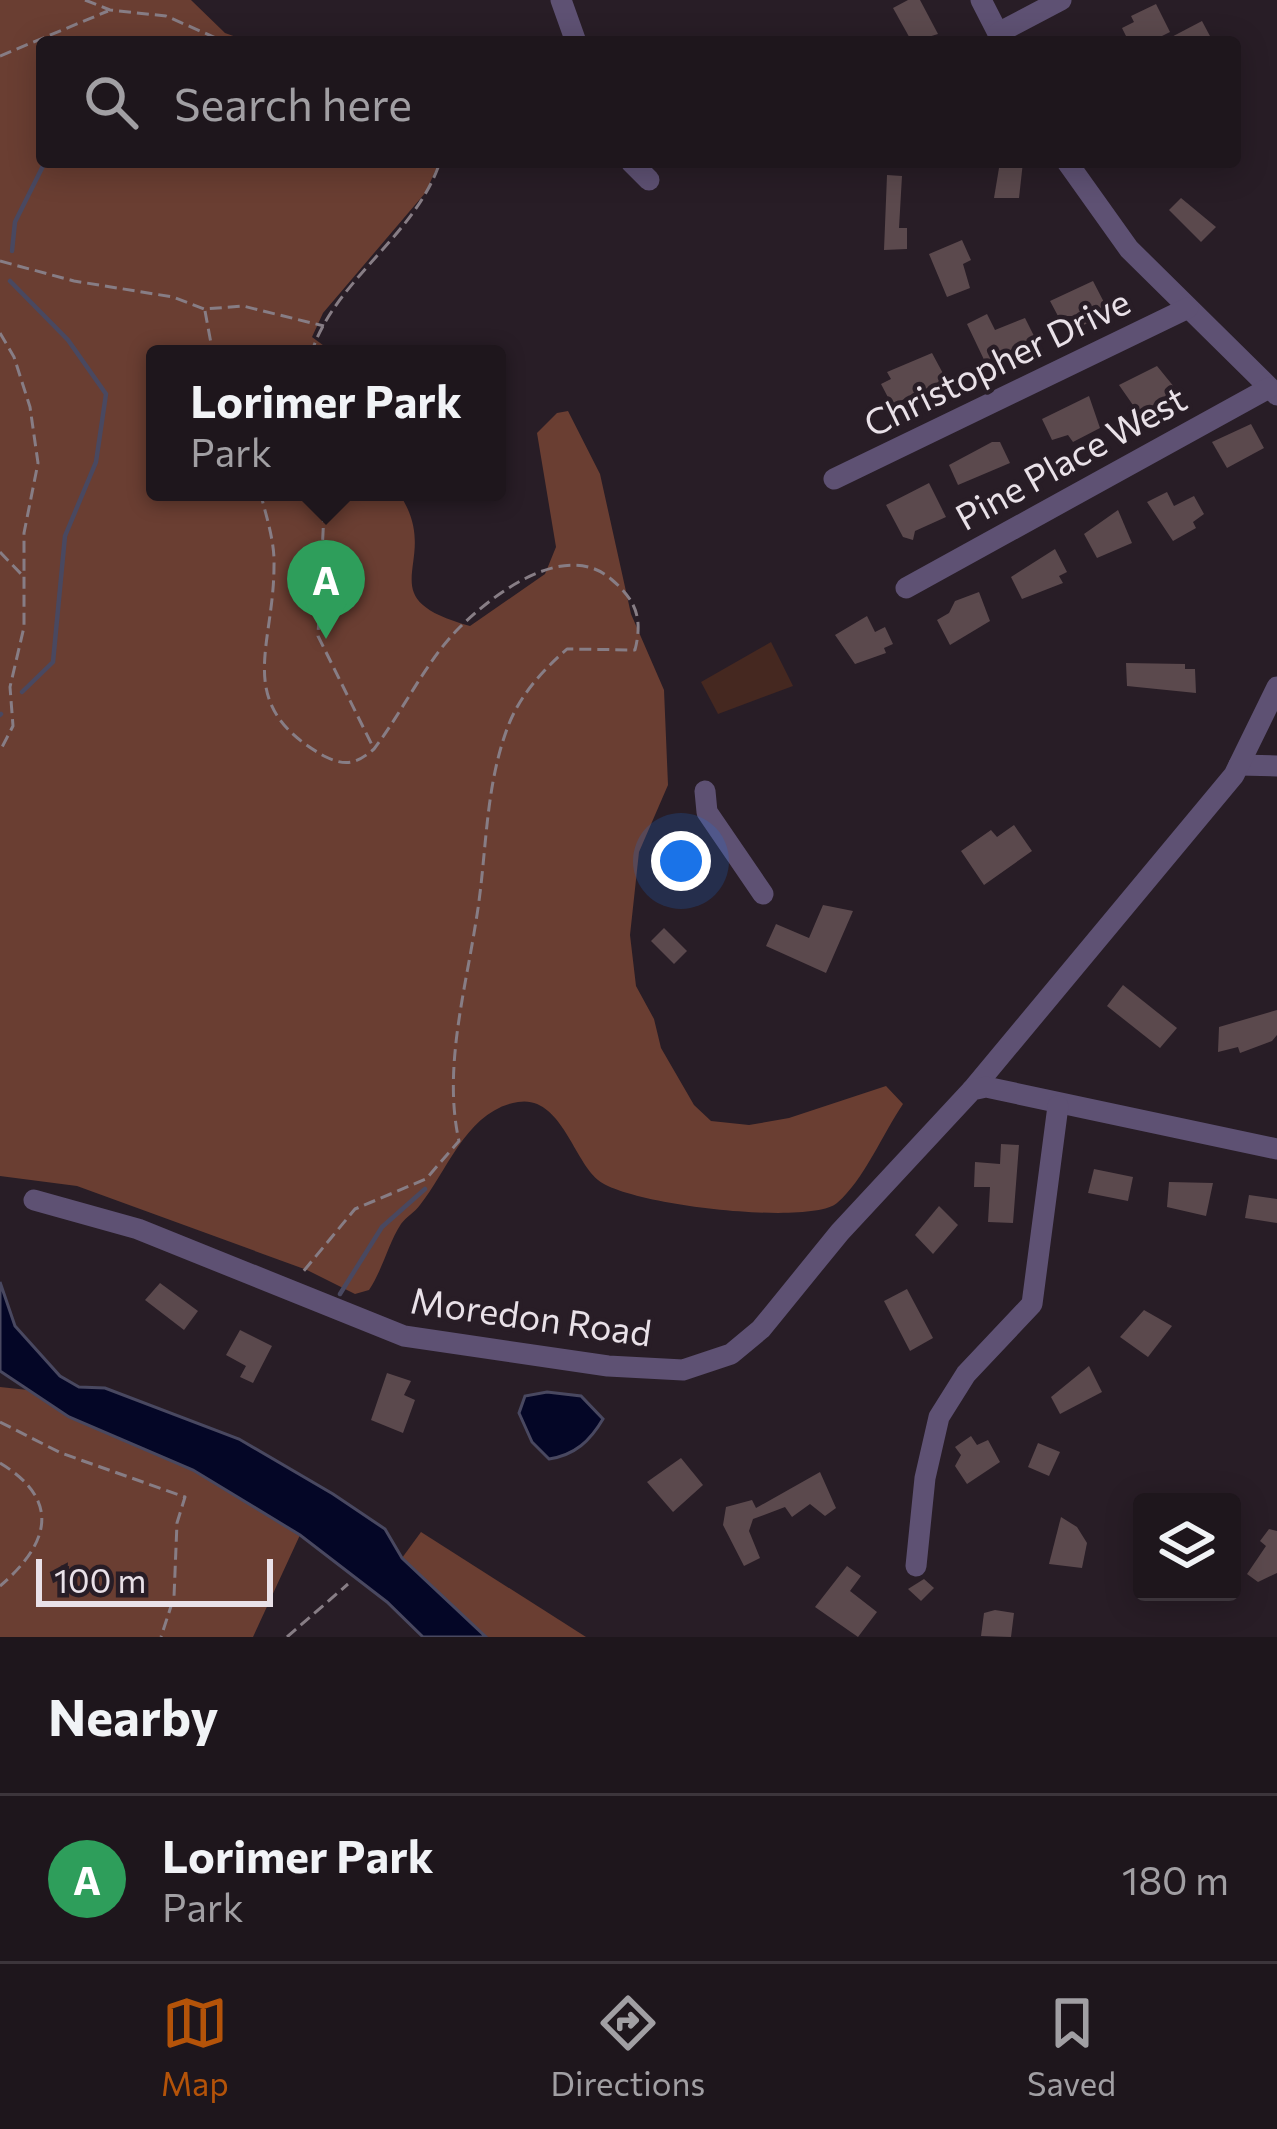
<!DOCTYPE html>
<html lang="en">
<head>
<meta charset="utf-8">
<style>
  :root { --surface:#1e161c; --page:#261f25; --text:#f1f3f6; --muted:#a19fa3; --line:#3c353b; --accent:#b45309 }
  body { margin:0; font-family:Commissioner,sans-serif; background:var(--page); color:var(--text) }
  .controls { position:absolute; right:36px; bottom:36px; display:grid; overflow:hidden; border-radius:12px; box-shadow:0 6px 30px #0003 }
  .controls button { width:108px; height:108px; display:grid; place-items:center; padding:0; border:0; border-bottom:3px solid var(--line); background:var(--surface); color:var(--text); font:60px sans-serif }
  .scale { position:absolute; left:36px; bottom:30px; width:237px; box-sizing:border-box; padding-left:12px; border:6px solid #e9e1e8; border-top:0; font-size:33px; line-height:42px; white-space:nowrap; color:#e9e1e8; -webkit-text-stroke:9px #281d26; paint-order:stroke }
  .you { position:absolute; left:681px; top:861px; width:42px; height:42px; margin:-30px; border:9px solid #fff; border-radius:50%; background:#1a73e8; box-shadow:0 0 0 18px #1a73e833 }
  .badge { display:grid; place-items:center; width:78px; height:78px; border-radius:50%; background:var(--accent); color:#fff; font-size:39px; font-weight:700 }
  .pin { position:absolute; translate:-50% -99px; filter:drop-shadow(0 3px 6px #0008) }
  .pin::after { content:''; position:absolute; top:63px; width:42px; height:36px; background:inherit; clip-path:polygon(0 0,100% 0,50% 100%) }
  .popup { position:absolute; left:146px; top:345px; width:360px; height:156px; box-sizing:border-box; display:grid; place-content:center; border-radius:12px; background:var(--surface); filter:drop-shadow(0 3px 9px #0005); font-size:39px; white-space:nowrap; color:var(--muted) }
  .popup b { font-size:45px; color:var(--text) }
  .popup::after { content:''; position:absolute; left:50%; top:100%; margin-left:-24px; border:24px solid transparent; border-top-color:var(--surface) }
  .list { margin:0; padding:0; list-style:none }
  h2 { display:flex; justify-content:space-between; align-items:center; height:156px; margin:0; padding:0 48px; font-size:51px }
  h2 small { font-size:39px; font-weight:400; color:var(--muted) }
  .list li { display:grid; grid-template-columns:78px 1fr auto; gap:36px; align-items:center; box-sizing:border-box; height:168px; padding:0 48px; border-top:3px solid var(--line) }
  .list b { display:block; font-size:45px; white-space:nowrap }
  .list p { margin:0; font-size:39px; white-space:nowrap; color:var(--muted) }
  .list em { font-size:39px; font-style:normal; color:var(--muted) }
  .icon { flex:none; width:66px; height:66px; fill:none; stroke:currentColor; stroke-width:2; stroke-linecap:round; stroke-linejoin:round }
  .map { position:relative; flex:none; width:1277px; height:1637px; overflow:hidden }
  .search { position:absolute; background:var(--surface); box-shadow:0 6px 30px #0003; left:36px; right:36px; top:36px; height:132px; display:flex; align-items:center; gap:30px; box-sizing:border-box; padding:0 42px; border-radius:12px; color:var(--muted); font-size:45px }
  .sheet { height:324px; background:var(--surface) }
  nav { display:flex; justify-content:space-around; align-items:center; box-sizing:border-box; height:168px; border-top:3px solid var(--line); background:var(--surface); font-size:33px; color:var(--muted) }
  nav a { display:grid; justify-items:center; gap:6px }
  nav .on { color:var(--accent) }
  .map>svg:first-child { display:block }
</style>
</head>
<body>
<div class="map">
<svg width="1277" height="1637" viewBox="0 0 1277 1637">
  <rect width="100%" height="100%" fill="#281d26"/>
  <polygon fill="#452820" points="771,642 793,686 718,714 701,682"/>
  <g fill="#6a3e32">
    <path d="M0,0H191L225,33L250,42H42V162H439L426,192L323,313L312,337L335,354H155V492H398C447,562 362,596 470,626L545,574L556,547L537,433L557,413L568,411L600,474L631,614L664,690L668,785L639,852L630,935L636,986L654,1019L661,1048L694,1105L711,1121L749,1125L789,1118L886,1086L903,1104C883,1133 864,1180 837,1203C810,1226 627,1205 598,1180C573,1159 560,1095 518,1102C467,1110 448,1170 420,1205C415,1212 406,1217 401,1224C388,1244 383,1269 369,1290L355,1294L307,1270L77,1186L0,1176Z"/>
    <polygon points="0,1387 28,1390 69,1417 193,1470 300,1535 253,1637 0,1637"/>
    <polygon points="421,1532 586,1637 486,1637 402,1558"/>
  </g>
  <g fill="#040626" stroke="#494860" stroke-width="3">
    <polygon points="0,1282 15,1326 60,1376 79,1387 105,1388 239,1439 333,1494 385,1529 402,1558 486,1637 423,1637 387,1602 300,1535 193,1470 69,1417 0,1371"/>
    <path d="M547,1392L581,1396L603,1419C590,1441 575,1455 549,1459L532,1442L519,1413L525,1396Z"/>
  </g>
  <g fill="none" stroke-linecap="round" stroke-linejoin="round">
    <g stroke="#494860" stroke-width="4.5">
      <polyline points="12,251 15,222 45,162"/>
      <polyline points="10,281 68,340 106,394 96,462 65,536 53,662 22,692"/>
      <polyline points="0,715 1,714"/>
      <polyline points="340,1294 382,1227 425,1189"/>
    </g>
  </g>
  <g fill="#5b494d">
    <polygon points="908,0 920,0 938,34 912,42 893,8"/>
    <polygon points="1156,4 1170,32 1150,42 1129,42 1122,28 1134,22 1131,16"/>
    <polygon points="1202,21 1211,38 1204,42 1162,42"/>
    <polygon points="1000,162 1023,162 1019,198 994,198"/>
    <polygon points="887,175 902,176 899,228 907,228 907,249 884,250"/>
    <polygon points="1181,198 1216,227 1201,242 1169,210"/>
    <polygon points="962,240 971,260 963,264 970,288 947,297 929,254"/>
    <polygon points="1093,281 1109,312 1080,327 1075,316 1058,316 1050,301"/>
    <polygon points="987,314 995,330 1025,318 1036,340 987,366 967,324"/>
    <polygon points="932,353 946,379 892,405 881,384 891,379 887,372"/>
    <polygon points="1157,366 1179,393 1152,406 1155,412 1142,418 1119,385"/>
    <polygon points="1089,396 1100,428 1073,442 1068,435 1052,440 1042,419"/>
    <polygon points="1251,424 1264,448 1227,468 1212,442"/>
    <polygon points="992,442 1000,442 1010,463 958,485 949,465"/>
    <polygon points="929,483 946,517 915,531 913,540 903,537 886,505"/>
    <polygon points="1167,492 1174,506 1194,496 1204,514 1193,522 1196,528 1173,541 1147,502"/>
    <polygon points="1118,510 1132,543 1097,558 1084,534"/>
    <polygon points="1055,549 1067,572 1059,576 1063,583 1022,599 1011,577"/>
    <polygon points="979,592 990,621 950,645 937,620 949,613 955,601"/>
    <polygon points="867,616 875,632 885,627 893,644 884,648 886,653 855,664 835,635"/>
    <polygon points="1126,663 1185,664 1185,669 1195,669 1196,693 1127,686"/>
    <polygon points="1014,825 1032,851 984,885 961,851 991,830 997,837"/>
    <polygon points="823,905 853,911 826,973 766,946 776,924 809,938"/>
    <polygon points="664,928 687,951 674,964 651,941"/>
    <polygon points="1123,985 1177,1028 1160,1048 1107,1006"/>
    <polygon points="1277,1010 1277,1035 1272,1041 1240,1053 1238,1047 1218,1052 1219,1027"/>
    <polygon points="1001,1144 1019,1145 1013,1223 988,1222 990,1187 974,1187 975,1162 1000,1164"/>
    <polygon points="1094,1169 1133,1177 1128,1201 1088,1193"/>
    <polygon points="1169,1182 1213,1183 1206,1216 1167,1207"/>
    <polygon points="1249,1195 1277,1199 1277,1223 1245,1218"/>
    <polygon points="939,1206 958,1225 933,1254 915,1235"/>
    <polygon points="160,1283 198,1311 184,1330 145,1300"/>
    <polygon points="907,1289 933,1338 910,1351 884,1301"/>
    <polygon points="1144,1310 1172,1326 1148,1357 1120,1337"/>
    <polygon points="240,1330 272,1346 253,1383 240,1377 246,1366 226,1355"/>
    <polygon points="1089,1366 1102,1392 1060,1414 1051,1397"/>
    <polygon points="387,1373 411,1381 404,1395 415,1400 403,1433 371,1420"/>
    <polygon points="971,1436 977,1445 988,1440 1000,1462 967,1484 955,1466 961,1455 955,1447"/>
    <polygon points="1038,1443 1060,1452 1049,1476 1028,1467"/>
    <polygon points="681,1458 703,1485 673,1512 647,1482"/>
    <polygon points="820,1472 836,1508 825,1516 810,1504 792,1517 785,1507 753,1519 749,1531 760,1558 744,1566 723,1525 726,1507 752,1500 756,1508"/>
    <polygon points="1061,1517 1077,1527 1087,1543 1082,1568 1049,1564"/>
    <polygon points="1269,1529 1277,1531 1277,1573 1258,1582 1247,1574 1266,1546 1260,1541"/>
    <polygon points="847,1566 861,1576 850,1591 877,1612 858,1637 815,1607"/>
    <polygon points="924,1579 934,1588 921,1601 908,1589"/>
    <polygon points="995,1610 1014,1613 1011,1637 981,1636 984,1613"/>
  </g>
  <g fill="none" stroke-linecap="round" stroke-linejoin="round">
    <g stroke="#877d85" stroke-width="3" stroke-dasharray="12 6" stroke-linecap="butt">
      <polyline points="85,0 110,10 166,16 225,42"/>
      <polyline points="0,56 108,11"/>
      <polyline points="0,261 74,281 173,297 204,309 243,306 324,326"/>
      <polyline points="205,311 213,354"/>
      <polyline points="0,333 14,357 30,407 38,463 24,533 24,627 10,687 13,726 0,751"/>
      <path d="M311,354C334,280 415,237 440,162"/>
      <path d="M260,492C266,515 275,542 274,566C274,649 232,704 324,756C346,767 356,764 374,749C403,711 426,661 459,628C492,595 565,539 611,579C636,600 643,618 635,650L567,649C541,672 519,696 507,729C484,792 487,857 476,921C465,992 443,1070 459,1141L426,1179L355,1209L302,1273"/>
      <polyline points="325,492 318,636 373,747"/>
      <polyline points="0,552 23,576"/>
      <polyline points="0,1422 61,1453 185,1497 177,1523 174,1597 161,1637"/>
      <path d="M0,1463C63,1501 48,1545 0,1586"/>
      <polyline points="287,1637 348,1584"/>
    </g>
    <g stroke="#5e5173" stroke-width="21">
      <polyline points="561,0 576,42"/>
      <polyline points="981,0 1002,41"/>
      <polyline points="998,33 1061,0"/>
      <polyline points="631,162 649,180"/>
      <polyline points="1067,162 1129,249 1277,395"/>
      <polyline points="834,479 1188,308"/>
      <polyline points="906,588 1269,388"/>
      <polyline points="1239,765 1277,766"/>
      <polyline points="705,791 707,812 763,894"/>
      <polyline points="972,1090 1234,775 1277,687"/>
      <polyline points="34,1200 138,1229 404,1336 608,1366 683,1370 731,1354 761,1329 840,1232 972,1090 986,1087 1277,1149"/>
      <polyline points="916,1566 925,1478 939,1417 966,1374 1032,1304 1058,1106"/>
    </g>
  </g>
  <g text-anchor="middle" stroke-width="9" stroke-linejoin="round" paint-order="stroke">
    <g font-size="36" fill="#e9e1e8" stroke="#281d26">
      <text transform="translate(997 363) rotate(-26)" y="13">Christopher Drive</text>
      <text transform="translate(1071 458) rotate(-29)" y="13">Pine Place West</text>
      <text transform="translate(531 1317) rotate(8)" y="13">Moredon Road</text>
    </g>
  </g>
</svg>
<div class="controls">
<button><svg class="icon" aria-label="layers" viewBox="0 0 24 24"><path d="M12 4l9 5-9 5-9-5zM3 14l9 5 9-5"/></svg></button>
</div>
<div class="scale">100 m</div>
<div class="you"></div>
<div class="pin badge" style="left:326px;top:639px;background:#2e9e5b">A</div>
<div class="popup"><b>Lorimer Park</b>Park</div>
<div class="search"><svg class="icon" aria-label="search" viewBox="0 0 24 24"><circle cx="10" cy="10" r="6"/><path d="M15 15l6 6"/></svg>Search here</div>
</div>
<section class="sheet">
<h2>Nearby<small></small></h2>
<ul class="list">
<li><span class="badge" style="background:#2e9e5b">A</span><div><b>Lorimer Park</b><p>Park</p></div><em>180 m</em></li>
</ul>
</section>
<nav>
<a class="on"><svg class="icon" aria-label="map" viewBox="0 0 24 24"><path d="M3 6l6-2 6 2 6-2v14l-6 2-6-2-6 2zM9 4v14M15 6v14"/></svg>Map</a>
<a><svg class="icon" aria-label="directions" viewBox="0 0 24 24"><path d="M12 3l9 9-9 9-9-9zM9 14v-3h6M13 9l2 2-2 2"/></svg>Directions</a>
<a><svg class="icon" aria-label="saved" viewBox="0 0 24 24"><path d="M7 4h10v16l-5-4-5 4z"/></svg>Saved</a>
</nav>
</body>
</html>
